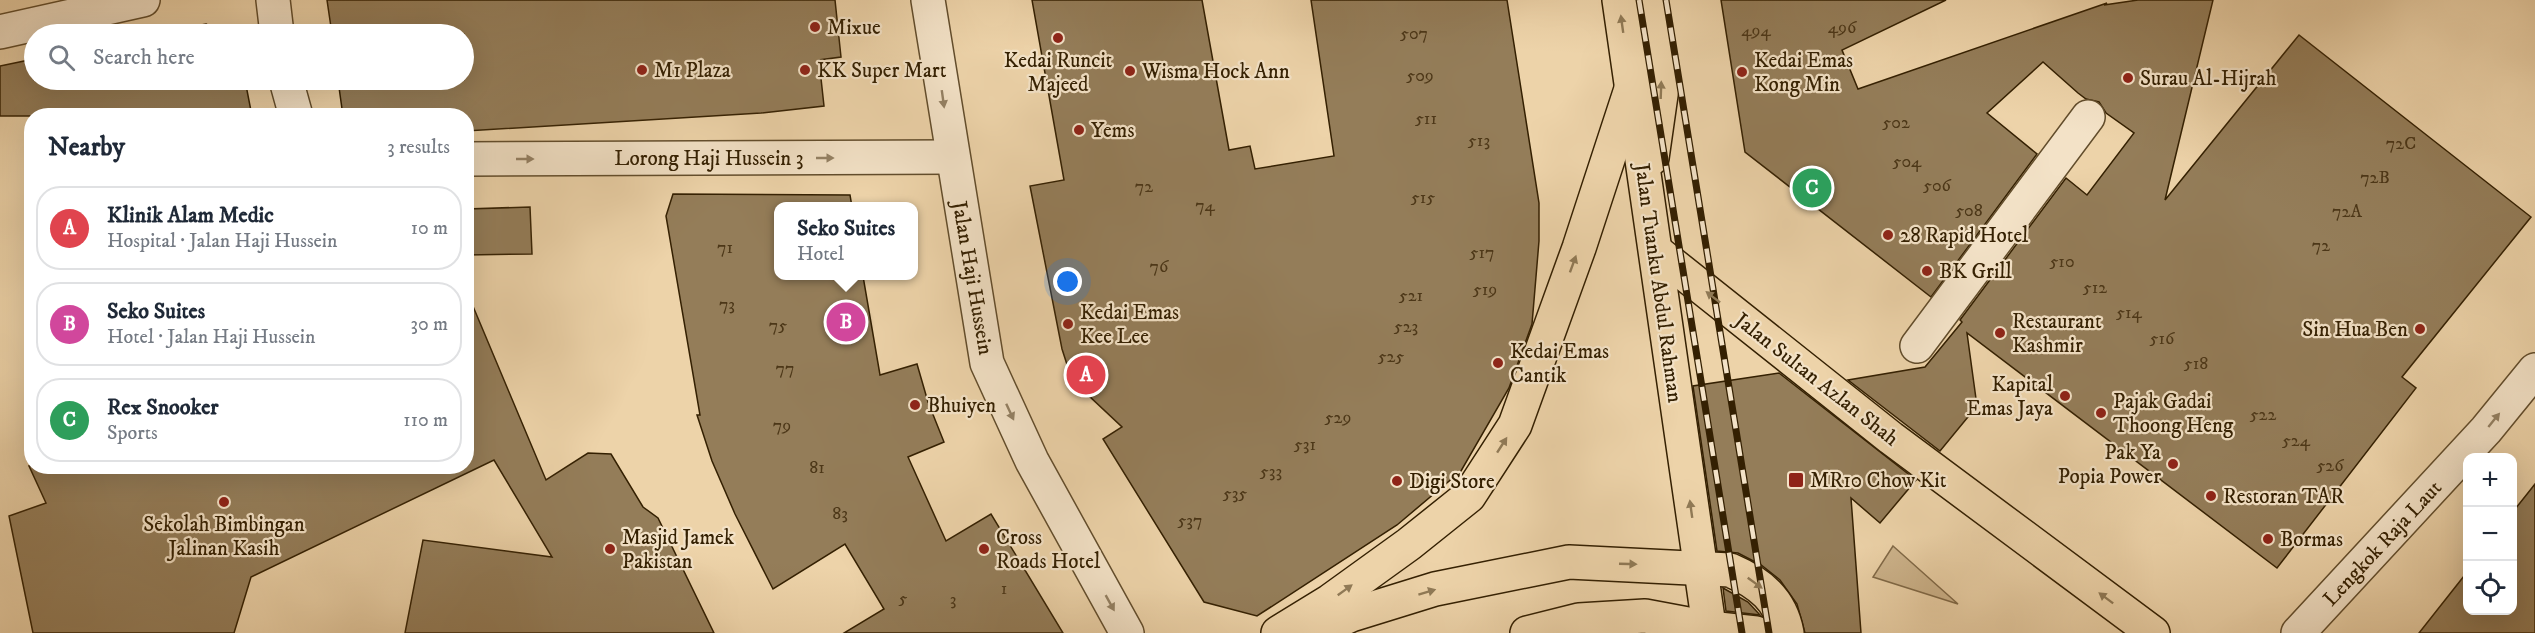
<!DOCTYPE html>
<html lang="en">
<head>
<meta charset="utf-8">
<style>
  :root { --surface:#fff; --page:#f2f2f3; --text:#1f2937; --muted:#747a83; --line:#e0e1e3; --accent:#8f2418 }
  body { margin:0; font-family:"IM FELL DW Pica",serif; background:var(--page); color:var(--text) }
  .controls { position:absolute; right:18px; bottom:18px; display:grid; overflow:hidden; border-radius:12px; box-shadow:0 6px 24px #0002 }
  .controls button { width:54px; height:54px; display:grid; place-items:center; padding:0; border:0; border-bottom:2px solid var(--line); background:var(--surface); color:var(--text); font:30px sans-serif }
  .you { position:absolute; left:1068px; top:282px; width:21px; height:21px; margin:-15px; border:4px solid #fff; border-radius:50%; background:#1a73e8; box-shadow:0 0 0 9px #1a73e833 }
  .badge { display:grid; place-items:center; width:39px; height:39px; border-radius:50%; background:var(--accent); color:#fff; font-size:20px; font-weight:700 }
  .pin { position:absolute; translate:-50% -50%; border:3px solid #fff; box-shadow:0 2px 6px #0006 }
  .popup { position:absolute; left:774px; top:202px; width:144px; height:78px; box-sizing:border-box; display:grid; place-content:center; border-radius:12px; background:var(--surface); filter:drop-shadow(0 2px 4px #0005); font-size:20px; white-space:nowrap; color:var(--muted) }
  .popup b { font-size:22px; color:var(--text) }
  .popup::after { content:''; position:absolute; left:50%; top:100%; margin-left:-12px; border:12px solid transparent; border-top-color:var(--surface) }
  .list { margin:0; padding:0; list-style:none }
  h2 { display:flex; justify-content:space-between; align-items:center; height:78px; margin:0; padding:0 24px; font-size:26px }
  h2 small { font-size:20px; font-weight:400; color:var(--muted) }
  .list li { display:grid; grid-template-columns:39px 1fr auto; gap:18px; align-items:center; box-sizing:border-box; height:84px; margin:0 12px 12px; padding:0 12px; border:2px solid var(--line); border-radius:24px }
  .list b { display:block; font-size:22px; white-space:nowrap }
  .list p { margin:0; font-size:20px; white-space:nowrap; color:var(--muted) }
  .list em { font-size:20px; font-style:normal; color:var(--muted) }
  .icon { flex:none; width:33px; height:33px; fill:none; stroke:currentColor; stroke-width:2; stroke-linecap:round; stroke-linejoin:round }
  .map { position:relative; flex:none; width:2535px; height:633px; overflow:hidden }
  .search { position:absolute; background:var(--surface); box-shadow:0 6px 24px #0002; left:24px; top:24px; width:450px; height:66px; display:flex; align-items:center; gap:15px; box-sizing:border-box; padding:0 21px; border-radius:33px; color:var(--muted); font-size:22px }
  .panel { position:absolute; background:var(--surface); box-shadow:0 6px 24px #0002; left:24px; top:108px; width:450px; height:366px; border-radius:24px }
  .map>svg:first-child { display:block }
</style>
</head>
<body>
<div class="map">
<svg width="2535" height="633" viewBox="0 0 2535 633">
  <rect width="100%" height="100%" fill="#edd3a9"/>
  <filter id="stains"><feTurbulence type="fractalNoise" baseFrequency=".00333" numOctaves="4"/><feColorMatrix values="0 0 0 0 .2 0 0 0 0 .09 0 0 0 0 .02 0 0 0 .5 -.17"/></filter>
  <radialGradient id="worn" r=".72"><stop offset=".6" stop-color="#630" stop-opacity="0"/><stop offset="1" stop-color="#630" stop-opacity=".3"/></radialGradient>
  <polygon fill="#ceb58d" stroke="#816a48" stroke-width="1.5" points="1893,546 1958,604 1873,577"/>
  <g fill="#947d59" stroke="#342002" stroke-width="1.5">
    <polygon points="327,0 835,0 841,57 819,60 824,106 761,113 466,131 466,116 343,116 338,80 464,80 464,34 332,34"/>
    <polygon points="1032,0 1202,0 1229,150 1250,146 1255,169 1334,156 1311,0 1507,0 1539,203 1539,241 1532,324 1509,388 1461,471 1397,525 1257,616 1204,602 1103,439 1122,427 1072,380 1062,349 1030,186 1064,180"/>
    <polygon points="1721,0 1946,0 1842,50 1858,89 2107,3 2104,5 2138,0 2213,0 2165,200 2299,35 2531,217 2402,377 2416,388 2277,568 1967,333 1977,406 1940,451 1848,380 1925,367 1962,322 1960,320 2066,178 2087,195 2134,133 2106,113 2099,102 2086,99 2078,93 2043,62 1987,113 2037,154 1931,297 1745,152"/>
    <polygon points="206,24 222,34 155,34"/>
    <polygon points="34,59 34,80 245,80 252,116 0,116 0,66"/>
    <polygon points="673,194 850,195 852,207 778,207 778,276 863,276 880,375 917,364 928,402 944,442 908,457 946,541 991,514 1063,633 844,633 884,609 845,544 773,589 735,514 712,461 697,415 700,415 666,216"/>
    <polygon points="530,207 532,254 466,255 466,209"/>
    <polygon points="467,292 546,480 588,453 611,454 643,507 658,518 714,633 405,633 423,540 552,557 494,460 251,577 234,633 33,633 9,516 46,503 29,466 466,466"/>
    <polygon points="1779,373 1916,480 1880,523 1851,498 1861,633 1805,633 1797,604 1780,580 1761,565 1738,553 1717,551 1693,386"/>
    <polygon points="2535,484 2535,633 2419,633 2468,571 2468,610 2512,610 2512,513"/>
    <polygon points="1723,588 1748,602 1760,615 1726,611"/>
  </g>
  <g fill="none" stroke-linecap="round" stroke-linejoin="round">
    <g stroke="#624d2c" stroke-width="36">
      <g id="minor">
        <polyline points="273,0 277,34"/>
        <polyline points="928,0 987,363 1032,461 1127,633"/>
        <polyline points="0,32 143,0"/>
        <polyline points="286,80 296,116"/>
        <polyline points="466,159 952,157"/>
        <polyline points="1917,346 2088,117"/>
        <polyline points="2298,633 2486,430 2535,370"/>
      </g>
    </g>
    <g stroke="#342002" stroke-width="36">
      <g id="major">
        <polyline points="1619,0 1710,633"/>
        <polyline points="1649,0 1662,88 1652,158"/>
        <polyline points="1657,252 1891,438 2153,633"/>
        <polyline points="1278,633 1330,601 1409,544 1469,496 1515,425 1579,248 1631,89"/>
        <path d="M1313,633L1351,615L1435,589L1569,562L1730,570C1760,583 1781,600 1787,633"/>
        <polyline points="1527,633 1579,620 1645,616 1709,628 1756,633"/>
      </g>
    </g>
    <use href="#minor" stroke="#f3e2c7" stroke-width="33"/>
    <use href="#major" stroke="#edd3a9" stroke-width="33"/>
    <g stroke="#342002" stroke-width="7">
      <g id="rail">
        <polyline points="1639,0 1742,633"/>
        <polyline points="1666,0 1769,633"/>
      </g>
    </g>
    <use href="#rail" stroke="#f3e2c7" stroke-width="4.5" stroke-dasharray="14" stroke-linecap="butt"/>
  </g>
  <defs><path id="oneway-solid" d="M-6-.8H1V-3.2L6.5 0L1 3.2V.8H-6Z" transform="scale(1.5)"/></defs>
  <g fill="#907a56">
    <use href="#oneway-solid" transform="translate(1622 24) rotate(-98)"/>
    <use href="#oneway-solid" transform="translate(1661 90) rotate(-88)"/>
    <use href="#oneway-solid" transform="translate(1573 264) rotate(-70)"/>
    <use href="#oneway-solid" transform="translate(1713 297) rotate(-142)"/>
    <use href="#oneway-solid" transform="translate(1502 445) rotate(-57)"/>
    <use href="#oneway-solid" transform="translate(1691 509) rotate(-98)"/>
    <use href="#oneway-solid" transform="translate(1628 564) rotate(2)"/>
    <use href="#oneway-solid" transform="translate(1755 583) rotate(36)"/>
    <use href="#oneway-solid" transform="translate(1345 590) rotate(-36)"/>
    <use href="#oneway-solid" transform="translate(1427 592) rotate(-17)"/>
    <use href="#oneway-solid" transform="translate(2106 598) rotate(-143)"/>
  </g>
  <g fill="#948164">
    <use href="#oneway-solid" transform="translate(943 99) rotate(82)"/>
    <use href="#oneway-solid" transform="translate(825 158)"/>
    <use href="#oneway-solid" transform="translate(525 159)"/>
    <use href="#oneway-solid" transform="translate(1010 412) rotate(65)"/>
    <use href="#oneway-solid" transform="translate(2494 420) rotate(-51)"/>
    <use href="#oneway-solid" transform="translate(1110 603) rotate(61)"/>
  </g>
  <g fill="#8f2418" stroke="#f3e2c7" stroke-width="2">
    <circle cx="815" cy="27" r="6"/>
    <circle cx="1058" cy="38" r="6"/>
    <circle cx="642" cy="70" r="6"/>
    <circle cx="805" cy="70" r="6"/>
    <circle cx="1130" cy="71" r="6"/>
    <circle cx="1742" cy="72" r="6"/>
    <circle cx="2128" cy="78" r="6"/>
    <circle cx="1079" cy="130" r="6"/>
    <circle cx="1888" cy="235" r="6"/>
    <circle cx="1927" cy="271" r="6"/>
    <circle cx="1068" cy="324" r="6"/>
    <circle cx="2420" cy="329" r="6"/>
    <circle cx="2000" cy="333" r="6"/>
    <circle cx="1498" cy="363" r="6"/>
    <circle cx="2065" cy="396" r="6"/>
    <circle cx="915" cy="405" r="6"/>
    <circle cx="2101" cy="413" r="6"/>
    <circle cx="2173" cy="464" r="6"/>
    <rect x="1788" y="472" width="16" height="16" rx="3"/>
    <circle cx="1397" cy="481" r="6"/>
    <circle cx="2211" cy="496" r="6"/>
    <circle cx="224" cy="502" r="6"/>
    <circle cx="2268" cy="539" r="6"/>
    <circle cx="610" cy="549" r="6"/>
    <circle cx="984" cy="549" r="6"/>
  </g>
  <g text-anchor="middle" stroke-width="4.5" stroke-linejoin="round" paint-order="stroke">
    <g font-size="18" fill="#4c3718">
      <text x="1842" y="33">496</text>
      <text x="1756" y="36">494</text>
      <text x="1414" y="39">507</text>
      <text x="1420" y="81">509</text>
      <text x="1426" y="124">511</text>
      <text x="1896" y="128">502</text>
      <text x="1479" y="146">513</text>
      <text x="2401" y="149">72C</text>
      <text x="1907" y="167">504</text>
      <text x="2375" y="183">72B</text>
      <text x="1937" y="191">506</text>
      <text x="1144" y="192">72</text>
      <text x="1423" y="203">515</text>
      <text x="1205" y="211">74</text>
      <text x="1969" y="216">508</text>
      <text x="2347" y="217">72A</text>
      <text x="2321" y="251">72</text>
      <text x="725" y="253">71</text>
      <text x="1482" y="258">517</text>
      <text x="2062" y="267">510</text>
      <text x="1159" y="272">76</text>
      <text x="2095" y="293">512</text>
      <text x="1485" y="295">519</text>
      <text x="1411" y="301">521</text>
      <text x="727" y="310">73</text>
      <text x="2129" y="318">514</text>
      <text x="778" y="331">75</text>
      <text x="1406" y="332">523</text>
      <text x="2162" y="344">516</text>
      <text x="1391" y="362">525</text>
      <text x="2196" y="369">518</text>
      <text x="785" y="374">77</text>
      <text x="2263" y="420">522</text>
      <text x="1338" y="423">529</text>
      <text x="782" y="431">79</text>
      <text x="2296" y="446">524</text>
      <text x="1305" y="450">531</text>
      <text x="2330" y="471">526</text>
      <text x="817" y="473">81</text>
      <text x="1271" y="477">533</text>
      <text x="1235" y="499">535</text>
      <text x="840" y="519">83</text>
      <text x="1190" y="526">537</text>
      <text x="1004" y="594">1</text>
      <text x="903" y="604">5</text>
      <text x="953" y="605">3</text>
    </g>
    <g font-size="21" fill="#342002" stroke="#f3e2c7" text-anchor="start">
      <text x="827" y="34">Mixue</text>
      <text x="1058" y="67" text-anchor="middle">Kedai Runcit<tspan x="1058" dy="24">Majeed</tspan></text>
      <text x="1754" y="67">Kedai Emas<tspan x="1754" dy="24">Kong Min</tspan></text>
      <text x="654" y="77">M1 Plaza</text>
      <text x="817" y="77">KK Super Mart</text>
      <text x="1142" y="78">Wisma Hock Ann</text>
      <text x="2140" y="85">Surau Al-Hijrah</text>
      <text x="1091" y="137">Yems</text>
      <text x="1900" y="242">28 Rapid Hotel</text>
      <text x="1939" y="278">BK Grill</text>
      <text x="1080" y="319">Kedai Emas<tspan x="1080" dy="24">Kee Lee</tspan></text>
      <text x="2012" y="328">Restaurant<tspan x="2012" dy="24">Kashmir</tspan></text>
      <text x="2408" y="336" text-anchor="end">Sin Hua Ben</text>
      <text x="1510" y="358">Kedai Emas<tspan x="1510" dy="24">Cantik</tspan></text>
      <text x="2053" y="391" text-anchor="end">Kapital<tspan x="2053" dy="24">Emas Jaya</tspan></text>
      <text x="2113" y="408">Pajak Gadai<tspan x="2113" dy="24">Thoong Heng</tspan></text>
      <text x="927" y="412">Bhuiyen</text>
      <text x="2161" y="459" text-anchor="end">Pak Ya<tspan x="2161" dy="24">Popia Power</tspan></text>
      <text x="1810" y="487">MR10 Chow Kit</text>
      <text x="1409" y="488">Digi Store</text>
      <text x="2223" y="503">Restoran TAR</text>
      <text x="224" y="531" text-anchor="middle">Sekolah Bimbingan<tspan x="224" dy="24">Jalinan Kasih</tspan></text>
      <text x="622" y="544">Masjid Jamek<tspan x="622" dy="24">Pakistan</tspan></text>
      <text x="996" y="544">Cross<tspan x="996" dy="24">Roads Hotel</tspan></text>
      <text x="2280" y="546">Bormas</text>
    </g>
    <g font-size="21" fill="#342002" stroke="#f3e2c7">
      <text x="709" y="165">Lorong Haji Hussein 3</text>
      <text transform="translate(973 278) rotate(80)" y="7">Jalan Haji Hussein</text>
      <text transform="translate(1659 283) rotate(82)" y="7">Jalan Tuanku Abdul Rahman</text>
      <text transform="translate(1817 379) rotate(38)" y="7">Jalan Sultan Azlan Shah</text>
      <text transform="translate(2382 543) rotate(-47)" y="7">Lengkok Raja Laut</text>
    </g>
  </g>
  <rect width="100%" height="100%" filter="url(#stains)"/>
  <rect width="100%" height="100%" fill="url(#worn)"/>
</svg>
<div class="controls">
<button>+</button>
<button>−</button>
<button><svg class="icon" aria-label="locate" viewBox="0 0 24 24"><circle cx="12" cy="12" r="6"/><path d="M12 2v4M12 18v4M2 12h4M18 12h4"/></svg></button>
</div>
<div class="you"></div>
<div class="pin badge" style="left:1086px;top:375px;background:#e0444e">A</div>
<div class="pin badge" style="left:846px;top:322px;background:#d1479c">B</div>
<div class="popup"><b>Seko Suites</b>Hotel</div>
<div class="pin badge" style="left:1812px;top:188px;background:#2e9e5b">C</div>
<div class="search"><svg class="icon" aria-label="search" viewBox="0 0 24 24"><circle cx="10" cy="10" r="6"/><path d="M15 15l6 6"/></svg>Search here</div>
<section class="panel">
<h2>Nearby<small>3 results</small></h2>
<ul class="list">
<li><span class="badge" style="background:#e0444e">A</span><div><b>Klinik Alam Medic</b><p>Hospital · Jalan Haji Hussein</p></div><em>10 m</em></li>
<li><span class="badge" style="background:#d1479c">B</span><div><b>Seko Suites</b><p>Hotel · Jalan Haji Hussein</p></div><em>30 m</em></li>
<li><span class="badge" style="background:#2e9e5b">C</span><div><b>Rex Snooker</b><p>Sports</p></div><em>110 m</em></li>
</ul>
</section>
</div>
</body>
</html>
